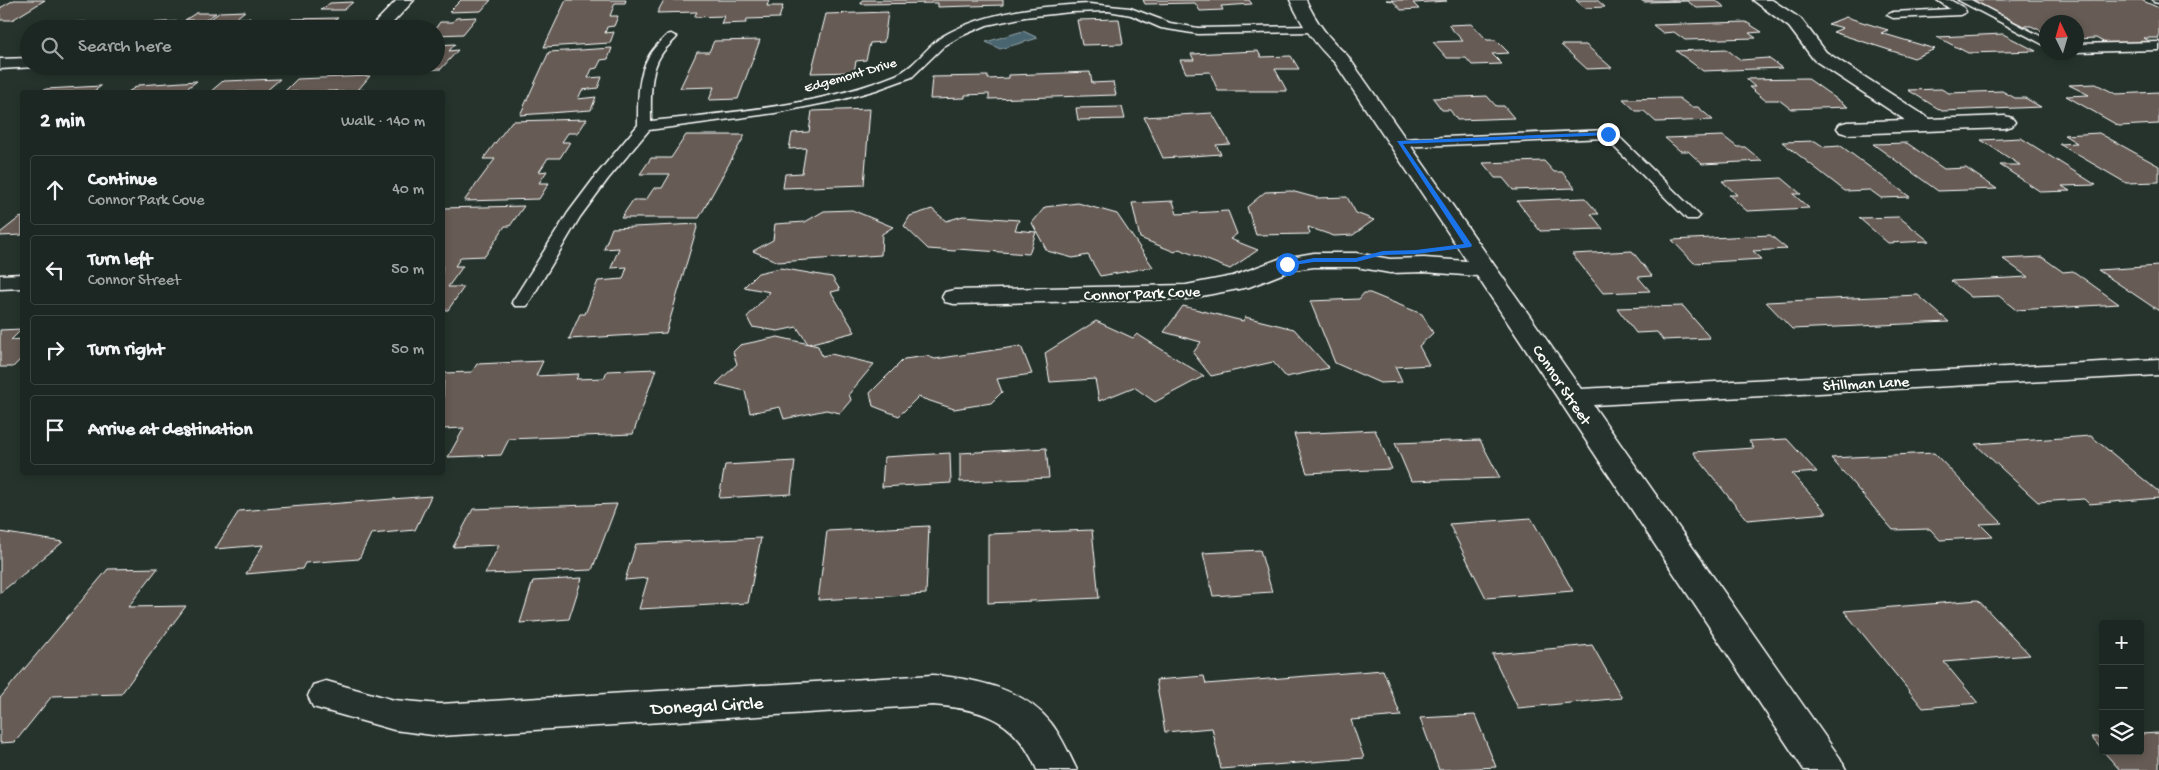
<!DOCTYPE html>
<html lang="en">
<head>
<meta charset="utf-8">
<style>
  :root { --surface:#1c2622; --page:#252e2a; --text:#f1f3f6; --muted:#a0a5a5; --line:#3a4340 }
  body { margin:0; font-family:"Gochi Hand",sans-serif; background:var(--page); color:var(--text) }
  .controls { position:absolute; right:15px; bottom:15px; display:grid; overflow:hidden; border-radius:5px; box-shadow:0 2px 8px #0003 }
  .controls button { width:45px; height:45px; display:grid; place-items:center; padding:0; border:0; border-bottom:1px solid var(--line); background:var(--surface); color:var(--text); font:25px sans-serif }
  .compass { position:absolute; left:2039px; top:15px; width:45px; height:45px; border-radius:50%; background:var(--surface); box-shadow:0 2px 8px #0003; rotate:355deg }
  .stop { position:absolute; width:15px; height:15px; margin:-11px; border:4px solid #1a73e8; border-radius:50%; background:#fff }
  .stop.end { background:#1a73e8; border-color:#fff; box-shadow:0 1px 5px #0008 }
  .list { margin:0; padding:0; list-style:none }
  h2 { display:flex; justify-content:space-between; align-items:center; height:65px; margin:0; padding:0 20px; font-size:21px }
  h2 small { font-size:16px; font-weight:400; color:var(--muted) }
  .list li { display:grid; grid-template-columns:32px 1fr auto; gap:15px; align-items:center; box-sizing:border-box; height:70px; margin:0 10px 10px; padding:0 10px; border:1px solid var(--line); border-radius:5px }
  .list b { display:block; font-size:19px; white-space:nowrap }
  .list p { margin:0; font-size:16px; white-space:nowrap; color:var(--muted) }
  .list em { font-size:16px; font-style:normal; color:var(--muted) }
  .icon { flex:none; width:28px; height:28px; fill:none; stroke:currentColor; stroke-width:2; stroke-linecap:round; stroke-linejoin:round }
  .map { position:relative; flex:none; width:2159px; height:770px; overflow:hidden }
  .search { position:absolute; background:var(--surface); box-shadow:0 2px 8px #0003; left:20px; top:20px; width:425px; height:55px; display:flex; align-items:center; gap:12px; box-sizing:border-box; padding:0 18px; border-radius:28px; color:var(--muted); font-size:19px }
  .panel { position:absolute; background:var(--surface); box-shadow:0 2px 8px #0003; left:20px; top:90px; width:425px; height:385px; border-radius:5px }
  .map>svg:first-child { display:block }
</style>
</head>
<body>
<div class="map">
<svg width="2159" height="770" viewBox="0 0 2159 770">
  <rect width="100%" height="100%" fill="#26332d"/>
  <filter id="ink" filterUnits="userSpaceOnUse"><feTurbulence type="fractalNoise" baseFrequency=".02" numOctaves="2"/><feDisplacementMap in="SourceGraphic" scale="10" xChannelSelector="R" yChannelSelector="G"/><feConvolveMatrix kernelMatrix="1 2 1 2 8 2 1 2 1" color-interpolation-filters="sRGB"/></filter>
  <g filter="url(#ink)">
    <polygon fill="#4a6570" stroke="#92a3a9" points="1023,31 1038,38 1000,49 986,42"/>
    <g fill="#665b54" stroke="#fff">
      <polygon points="14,0 45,0 12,20 0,20 0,8"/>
      <polygon points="461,0 491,0 481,11 449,12"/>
      <polygon points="566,0 626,0 625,3 615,3 610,16 618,16 614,26 607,27 605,33 614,32 610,43 544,47"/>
      <polygon points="664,0 769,0 767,6 783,6 779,18 747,19 746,23 721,24 724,16 694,17 697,12 657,13"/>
      <polygon points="862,0 1003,0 1003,5 938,7 938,3 861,4"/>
      <polygon points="1143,0 1249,0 1252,4 1221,6 1223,10 1200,11 1195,3 1145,4"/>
      <polygon points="1386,0 1445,0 1447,1 1413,3 1419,9 1401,10 1393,1"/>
      <polygon points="1576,0 1597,0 1605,7 1585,8"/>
      <polygon points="1641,0 1715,0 1725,7 1697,8 1687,1 1644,2"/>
      <polygon points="1972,0 2141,0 2159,8 2159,38 2144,38 2151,42 2107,44 2096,38 2076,39 2076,22 2046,22 2046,33 2031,26 2023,26"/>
      <polygon points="353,2 344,10 321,10 330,3"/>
      <polygon points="245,11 236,18 250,18 245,22 268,21 258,29 197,29 220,12"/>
      <polygon points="888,12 884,42 870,43 866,60 856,61 854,72 811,73 826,14"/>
      <polygon points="196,13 216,13 205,20 185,20"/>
      <polygon points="477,17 463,34 436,35 436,29 435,29 440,22 453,22 456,18"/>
      <polygon points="1846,17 1888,30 1881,33 1935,49 1914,58 1833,32 1843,28 1828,24"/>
      <polygon points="338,18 325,29 280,29 292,19"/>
      <polygon points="1119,19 1123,44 1082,45 1077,20"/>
      <polygon points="189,21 179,29 135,29 143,23"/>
      <polygon points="86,22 75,29 50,29 60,23"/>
      <polygon points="1746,22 1762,32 1749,33 1756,38 1685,40 1674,32 1663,33 1653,25"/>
      <polygon points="1472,24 1487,40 1496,40 1509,53 1492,54 1502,64 1472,65 1466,58 1447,58 1433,42 1463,41 1448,25"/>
      <polygon points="2003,34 2036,51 1968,53 1937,37"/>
      <polygon points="760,40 738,99 709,100 714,87 680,88 697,52 709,52 714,41"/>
      <polygon points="455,44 449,51 458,50 441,69 397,71 401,66 436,66 436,45"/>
      <polygon points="1561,45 1586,45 1612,68 1587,69"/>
      <polygon points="612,48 608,59 601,60 597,68 592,69 588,78 602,77 598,88 582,90 578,99 596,97 591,110 520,115 549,52"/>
      <polygon points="1726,49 1741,60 1768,58 1782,68 1703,71 1676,51"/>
      <polygon points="1258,51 1261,57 1291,56 1299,69 1275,69 1287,91 1218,91 1210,72 1186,73 1180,60 1194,60 1191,54"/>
      <polygon points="1090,72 1092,83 1113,82 1116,95 989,99 989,94 965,95 965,98 930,99 932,77 988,76 988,79 1009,78 1009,75"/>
      <polygon points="370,76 358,90 364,90 362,92 335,92 337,91 284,92 297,79"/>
      <polygon points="1807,78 1848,107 1791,109 1779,100 1765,100 1749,87 1755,87 1746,79"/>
      <polygon points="280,79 265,92 210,92 223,81"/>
      <polygon points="197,81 182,92 128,92 139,85"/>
      <polygon points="2096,84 2116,94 2159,92 2159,124 2119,126 2066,96 2089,95 2069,85"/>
      <polygon points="101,86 93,92 41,92 46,89"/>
      <polygon points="1941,89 1949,93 2002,91 2015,98 2025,98 2041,107 1942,111 1908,90"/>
      <polygon points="1487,96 1496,106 1504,106 1514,118 1457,120 1450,110 1442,110 1433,98"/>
      <polygon points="1679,98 1691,107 1698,107 1713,120 1656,122 1644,111 1636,111 1623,99"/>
      <polygon points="1122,107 1125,119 1078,120 1076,108"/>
      <polygon points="870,109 864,185 783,188 785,174 802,173 806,148 789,149 792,133 809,132 812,111"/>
      <polygon points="1212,113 1230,144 1216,145 1221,154 1163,158 1144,117"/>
      <polygon points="587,119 578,133 568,133 562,142 570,142 560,158 548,158 539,172 547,171 539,183 549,183 539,199 464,201 495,159 483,159 512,121"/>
      <polygon points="2099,133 2159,166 2159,182 2126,183 2059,144 2077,143 2064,135"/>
      <polygon points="686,135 745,135 699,218 621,218 633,200 646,200 654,188 662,188 670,174 640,174 651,158 671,158"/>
      <polygon points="1723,136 1737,147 1745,147 1762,161 1702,164 1688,151 1680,151 1665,138"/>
      <polygon points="2021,138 2096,185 2062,186 2070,191 2041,192 2000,165 2020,165 1981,140"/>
      <polygon points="1815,141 1824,147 1841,146 1910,197 1881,198 1870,190 1845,191 1782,142"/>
      <polygon points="1907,143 1944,169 1966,168 1997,189 1938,191 1873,144"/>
      <polygon points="1544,161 1554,172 1562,172 1575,188 1513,190 1503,178 1495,178 1483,163"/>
      <polygon points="1782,178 1801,194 1793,194 1809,208 1747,211 1729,195 1737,195 1722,181"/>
      <polygon points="1291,191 1317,198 1347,197 1356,213 1374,220 1353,235 1334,236 1308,227 1310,234 1256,235 1247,207 1265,192"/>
      <polygon points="1585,198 1599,214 1591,214 1603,229 1540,231 1517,201"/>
      <polygon points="1173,201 1177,214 1228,211 1237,234 1230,239 1258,250 1230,269 1179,249 1175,252 1140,238 1132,203"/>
      <polygon points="1078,203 1117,214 1153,267 1100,276 1088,255 1073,258 1047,251 1032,223 1045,207"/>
      <polygon points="524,206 510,226 505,226 485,256 461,257 455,266 463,266 448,287 464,287 448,310 442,310 442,208"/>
      <polygon points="932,209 946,221 963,216 1019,220 1015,230 1036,232 1029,254 957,249 955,251 928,249 904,226 910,216"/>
      <polygon points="852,210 893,227 882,234 881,255 778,262 753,251 773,240 775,224 805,222 824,211"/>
      <polygon points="22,217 22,235 0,236 0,233 19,218"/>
      <polygon points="1899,217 1929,241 1888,243 1859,218"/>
      <polygon points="698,224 666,333 569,339 580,314 585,314 598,281 623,279 627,267 611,268 619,248 604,249 612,228"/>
      <polygon points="1770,235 1787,249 1753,251 1762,259 1694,263 1672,240"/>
      <polygon points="1632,251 1652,276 1638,277 1650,291 1603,293 1572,254"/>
      <polygon points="2042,257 2063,272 2073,271 2119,304 2016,310 1999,296 1971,297 1951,281 2028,277 2003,259"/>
      <polygon points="2159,266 2159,311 2098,270"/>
      <polygon points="780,268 832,277 840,290 831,292 855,332 808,344 797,327 778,331 752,327 747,317 770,292 744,287 758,273"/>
      <polygon points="1364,293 1370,293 1422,314 1433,333 1419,346 1429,365 1395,367 1402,382 1380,383 1335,363 1310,301 1359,299"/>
      <polygon points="1918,295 1949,322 1792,329 1766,302"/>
      <polygon points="1183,306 1243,321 1245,317 1294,329 1329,368 1286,377 1273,362 1211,376 1193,353 1201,342 1164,332"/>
      <polygon points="1683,306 1710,338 1663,340 1657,332 1636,333 1617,308"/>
      <polygon points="1096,321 1133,338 1137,334 1204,376 1155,402 1134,387 1099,401 1095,379 1050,382 1045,353"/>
      <polygon points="22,329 11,340 22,339 22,358 13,367 0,367 0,330"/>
      <polygon points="778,337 818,346 822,356 831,354 874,364 849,394 851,400 840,413 826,410 784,419 780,407 750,413 745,391 716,384 737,364 733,352 740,345"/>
      <polygon points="1021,346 1032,374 997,379 1002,392 991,403 954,409 918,397 899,416 873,406 870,393 904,359 927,356 935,359"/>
      <polygon points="543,361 536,376 579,374 576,379 604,378 607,371 656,369 633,434 509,439 501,455 448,457 464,428 442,429 444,373 472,372 477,364"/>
      <polygon points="1375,430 1392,469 1307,473 1294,434"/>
      <polygon points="2091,436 2159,492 2159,498 2089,504 2084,499 2038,502 1975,444"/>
      <polygon points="1787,439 1817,472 1792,474 1827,513 1747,520 1693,452 1754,448 1749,441"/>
      <polygon points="1480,440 1500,478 1411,481 1395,443"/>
      <polygon points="1046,448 1049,478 960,482 960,453"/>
      <polygon points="950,453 951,483 882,487 884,457"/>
      <polygon points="1934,453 2002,523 1980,524 1993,537 1940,540 1930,529 1893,530 1831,458"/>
      <polygon points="795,461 791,494 719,498 725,465"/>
      <polygon points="431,496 415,530 371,534 359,559 305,563 302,569 246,574 263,545 215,549 239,511"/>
      <polygon points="617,504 592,570 485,574 499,545 453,547 473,509"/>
      <polygon points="1531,518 1573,591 1486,598 1449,524"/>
      <polygon points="929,526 926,594 818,600 827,531"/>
      <polygon points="1092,530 1099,598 988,603 988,534"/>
      <polygon points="0,532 63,542 0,593"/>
      <polygon points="761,538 748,603 639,609 648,578 625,580 636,544"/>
      <polygon points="1260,550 1272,592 1213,596 1203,553"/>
      <polygon points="158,568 128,607 186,606 121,694 52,696 15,742 0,743 0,698 108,569"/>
      <polygon points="582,578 569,619 520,623 533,581"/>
      <polygon points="1978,600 2030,655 1944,662 1978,703 1923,708 1844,611"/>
      <polygon points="1592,645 1622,698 1518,708 1492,654"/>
      <polygon points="1383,670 1401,716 1351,720 1364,758 1221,769 1212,728 1165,732 1156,680 1204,676 1206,684"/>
      <polygon points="1475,715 1496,767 1439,770 1420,718"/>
      <polygon points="2159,733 2159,770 2120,770 2103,751 2140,751 2140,734"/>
      <polygon points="2091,737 2103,737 2103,751"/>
    </g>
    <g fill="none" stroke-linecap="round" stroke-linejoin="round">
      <g stroke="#fff" stroke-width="3">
        <g id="lane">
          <polygon points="1937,0 1950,0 1964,8 1966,12 1960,15 1893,18 1887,15 1893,12 1950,9"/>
          <polygon points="1958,0 1971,0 2046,39 2046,46"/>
          <polygon points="2153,0 2159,0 2159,3 2154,2"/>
          <path d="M1089,4L1130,8L1170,23L1198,28L1314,26L1320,29L1314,32L1198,34L1161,28L1131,15L1108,11L1071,12L1025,17L987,25L961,36L944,46L912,77L876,90L840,100L775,113L649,130L608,179L580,217L527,306H515L512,302L568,213L598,173L638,125C638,103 637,76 649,56C653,48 661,41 667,35L671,34L677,37C672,43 665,48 661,55C649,73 651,101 651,121C733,112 820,106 896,75C915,67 926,47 943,36C986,11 1041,6 1089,4Z"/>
          <polygon points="2159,42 2159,50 2076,52 2076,44"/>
          <polygon points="1608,130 1613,131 1697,213 1700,216 1697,219 1687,219 1605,138 1399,147 1392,143 1399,139"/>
        </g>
      </g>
      <g stroke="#fff" stroke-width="3">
        <g id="street">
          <polygon points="397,0 414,0 387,29 369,29"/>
          <path d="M1290,0H1306C1316,22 1329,39 1347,55L1581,389L2159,359V375L1593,405L1840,758L1846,770H1804L1477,276L1424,272L1390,273L1356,267H1314L1292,270L1249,287L1186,299L954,304L945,302L942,297L945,292L954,290L1186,285L1233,276L1279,259L1314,253H1356L1390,259L1424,258L1467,261L1335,63C1315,45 1301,24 1290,0Z"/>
          <polygon points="1753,0 1772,0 1801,19 1826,52 1930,119 2005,116 2012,118 2015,122 2012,126 2005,128 1847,134 1840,132 1837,128 1840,124 1847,122 1905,120 1814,60 1789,27"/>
          <polygon points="29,58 29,66 35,67 0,69 0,59"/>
          <polygon points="22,274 22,288 0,289 0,275"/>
          <path d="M933,675C975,679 1023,688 1051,723C1062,737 1069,754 1077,770H1037C1016,720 984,709 933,705L440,736L394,730L313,707L308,696L313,685L326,681L394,700L440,704Z"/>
        </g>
      </g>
      <use href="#lane" fill="#26332d" fill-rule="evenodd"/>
      <use href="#street" fill="#26332d" fill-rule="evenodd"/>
    </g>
  </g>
  <polygon fill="#1a73e8" points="1608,132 1610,135 1403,144 1472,245 1471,247 1416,254 1383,255 1356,262 1314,262 1287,266 1284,264 1314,258 1356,258 1383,251 1416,250 1464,244 1397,141"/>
  <g text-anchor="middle" stroke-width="4.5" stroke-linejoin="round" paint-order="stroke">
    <g font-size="14" fill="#fff" stroke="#26332d">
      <text transform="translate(850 74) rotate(-16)" y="5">Edgemont Drive</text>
    </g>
    <g font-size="16" fill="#fff" stroke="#26332d">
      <text transform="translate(1142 292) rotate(-2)" y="6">Connor Park Cove</text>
      <text transform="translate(1866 382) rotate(-3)" y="6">Stillman Lane</text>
      <text transform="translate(1563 384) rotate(56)" y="6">Connor Street</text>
    </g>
    <g font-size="19" fill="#fff" stroke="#26332d">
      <text transform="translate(707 704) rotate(-3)" y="7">Donegal Circle</text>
    </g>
  </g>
</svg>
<div class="controls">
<button>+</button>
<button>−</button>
<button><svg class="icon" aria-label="layers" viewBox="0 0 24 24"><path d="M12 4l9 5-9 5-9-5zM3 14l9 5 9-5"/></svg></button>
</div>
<svg class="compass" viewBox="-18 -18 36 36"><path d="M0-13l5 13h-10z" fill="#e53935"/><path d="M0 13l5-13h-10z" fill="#a0a5a5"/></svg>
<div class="stop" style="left:1287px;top:264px"></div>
<div class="stop end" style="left:1608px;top:134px"></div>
<div class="search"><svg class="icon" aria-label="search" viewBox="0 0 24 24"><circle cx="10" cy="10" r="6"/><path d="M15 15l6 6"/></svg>Search here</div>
<section class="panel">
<h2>2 min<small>Walk · 140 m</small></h2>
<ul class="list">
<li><svg class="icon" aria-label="ahead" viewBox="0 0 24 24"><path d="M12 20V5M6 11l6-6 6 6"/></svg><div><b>Continue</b><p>Connor Park Cove</p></div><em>40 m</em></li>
<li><svg class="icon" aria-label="left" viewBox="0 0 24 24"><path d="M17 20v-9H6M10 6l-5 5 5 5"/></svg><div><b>Turn left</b><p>Connor Street</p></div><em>50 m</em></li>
<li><svg class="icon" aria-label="right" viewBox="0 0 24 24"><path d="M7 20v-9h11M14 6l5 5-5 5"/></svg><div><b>Turn right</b></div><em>50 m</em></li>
<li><svg class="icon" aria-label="arrive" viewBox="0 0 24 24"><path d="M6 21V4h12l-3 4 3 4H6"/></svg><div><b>Arrive at destination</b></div></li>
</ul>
</section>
</div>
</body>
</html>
